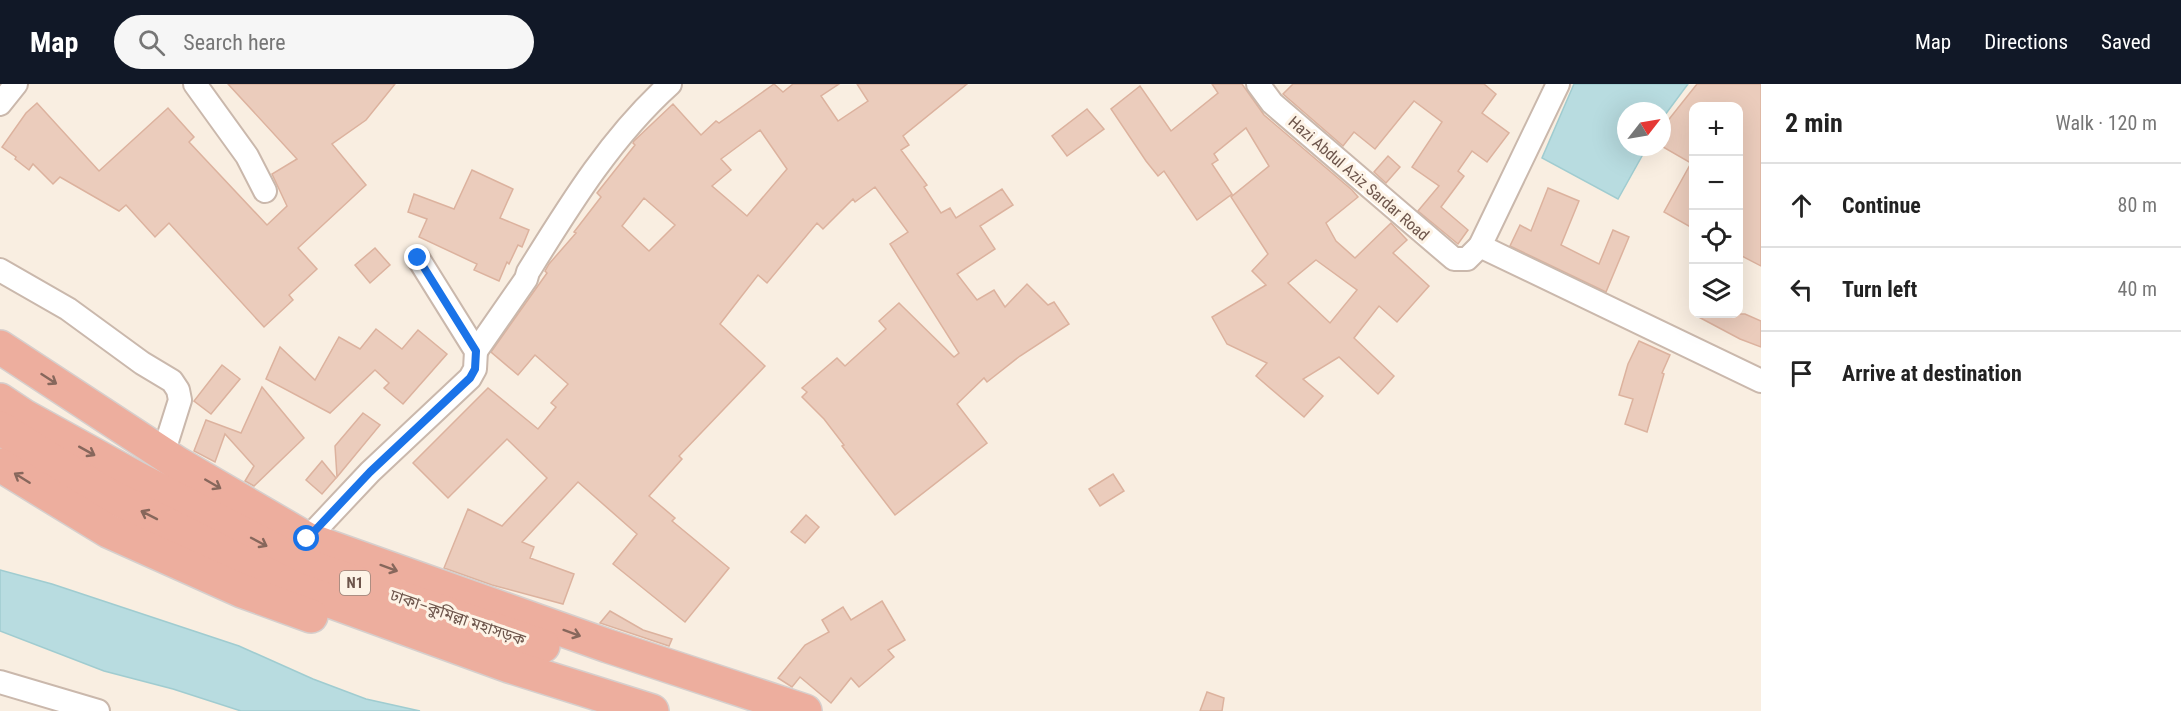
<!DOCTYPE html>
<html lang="en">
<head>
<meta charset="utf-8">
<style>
  :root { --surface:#fff; --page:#f6f6f6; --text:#222; --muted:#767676; --line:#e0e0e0; --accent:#111827 }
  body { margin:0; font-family:"Roboto Condensed","Noto Sans Bengali",sans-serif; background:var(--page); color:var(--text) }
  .controls { position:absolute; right:18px; top:18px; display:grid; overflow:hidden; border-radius:12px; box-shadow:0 6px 24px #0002 }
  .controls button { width:54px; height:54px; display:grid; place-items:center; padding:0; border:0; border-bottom:2px solid var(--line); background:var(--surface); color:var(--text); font:30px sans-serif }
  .compass { position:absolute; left:1617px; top:18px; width:54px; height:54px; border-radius:50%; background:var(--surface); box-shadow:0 6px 24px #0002; rotate:59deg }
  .stop { position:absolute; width:18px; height:18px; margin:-14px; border:4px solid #1a73e8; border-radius:50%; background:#fff }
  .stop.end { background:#1a73e8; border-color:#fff; box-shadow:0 2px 6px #0008 }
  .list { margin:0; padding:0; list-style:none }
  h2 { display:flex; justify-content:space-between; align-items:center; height:78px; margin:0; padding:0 24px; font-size:26px }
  h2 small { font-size:20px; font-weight:400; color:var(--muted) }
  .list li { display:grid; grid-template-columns:39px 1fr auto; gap:18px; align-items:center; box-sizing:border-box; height:84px; padding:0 24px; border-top:2px solid var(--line) }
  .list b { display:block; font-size:22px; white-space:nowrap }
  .list em { font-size:20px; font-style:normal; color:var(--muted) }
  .icon { flex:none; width:33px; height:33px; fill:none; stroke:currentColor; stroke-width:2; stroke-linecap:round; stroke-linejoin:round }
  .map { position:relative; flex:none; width:1761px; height:627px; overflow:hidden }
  header { display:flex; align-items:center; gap:36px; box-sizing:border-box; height:84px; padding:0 30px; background:var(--accent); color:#fff }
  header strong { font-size:28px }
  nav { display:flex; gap:33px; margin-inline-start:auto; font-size:21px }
  .search { width:420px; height:54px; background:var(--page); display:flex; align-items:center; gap:15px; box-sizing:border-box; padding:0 21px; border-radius:33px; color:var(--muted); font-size:22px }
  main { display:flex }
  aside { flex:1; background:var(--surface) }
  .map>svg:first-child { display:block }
</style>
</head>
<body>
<header>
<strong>Map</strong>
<div class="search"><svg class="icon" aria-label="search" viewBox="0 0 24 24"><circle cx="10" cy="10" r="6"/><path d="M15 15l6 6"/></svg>Search here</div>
<nav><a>Map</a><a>Directions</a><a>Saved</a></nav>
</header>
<main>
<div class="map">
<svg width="1761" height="627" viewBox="0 0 1761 627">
  <rect width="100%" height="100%" fill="#f9eee1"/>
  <g fill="#b8dce0" stroke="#a0ccd0" stroke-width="1.5">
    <polygon points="1574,0 1688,0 1662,35 1662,27 1626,27 1626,63 1647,63 1618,115 1542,74"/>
    <polygon points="0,486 52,500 239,562 313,595 366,615 420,627 241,627 173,605 104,587 0,547"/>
  </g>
  <g fill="#ebccbc" stroke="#dcb29e" stroke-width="1.5" fill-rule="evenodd">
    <polygon points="228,0 395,0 366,36 332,60 366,101 298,164 317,185 289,211 293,216 264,243 169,139 155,153 126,121 119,127 60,93 53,100 33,80 29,86 15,75 16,73 2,63 26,29 37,19 99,87 168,24 194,53 189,58 267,141 287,122 272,90 297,75"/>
    <path d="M774,0L783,8L793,0H839L821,12L838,37L868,17L857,0H967L903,52L909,61L901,66L927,101L924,103L941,129L950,124L956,134L1002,105L1013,121L980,142L995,165L957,190L977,216L994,206L1005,223L1027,200L1048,221L1054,218L1069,240L1020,272L987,298L984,294L957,320L987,359L895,431L842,362L844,361L824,335L802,313L807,308L802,304L837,274L845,282L886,245L879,237L899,219L954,273L959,269L890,160L908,148L875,103L855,118L853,115L823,145L817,139L767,199L758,191L720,240L765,282L679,372L682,375L649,412L675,434L672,437L729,484L685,538L613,480L637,450L578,398L522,458L534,463L530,474L574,490L563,520L492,501L444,484L468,425L502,442L547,394L507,355L448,414L413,379L488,304L538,345L556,323L551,319L568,300L535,271L518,291L491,268L547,189L545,187L549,180L576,149L574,148L601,113L597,109L635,61L633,59L634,57L673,20L701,51L716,37L719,39ZM760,46L787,85L747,132L712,102L731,86L721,75ZM644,114L675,141L649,167L622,142Z"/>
    <path d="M1212,0H1242L1264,31L1352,106L1358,113L1326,139L1336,157L1355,174L1391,139L1407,156L1393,169L1429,202L1397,238L1379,222L1354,254L1394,292L1378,310L1339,273L1303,295L1323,312L1304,333L1256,292L1267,279L1227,260L1212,233L1266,201L1252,187L1268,170L1231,113L1269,82L1246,44L1214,70L1218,76L1212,80L1232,110L1197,136L1164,87L1158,92L1146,77L1111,25L1140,2L1171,47L1218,9ZM1316,176L1357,206L1330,239L1288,199Z"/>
    <polygon points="1293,0 1484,0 1496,10 1482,29 1509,49 1487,78 1472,67 1458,87 1464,92 1441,123 1468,146 1458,160 1418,127 1439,102 1412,83 1442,38 1414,17 1375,65 1354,48 1343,62 1283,10"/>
    <polygon points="1697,0 1761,0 1761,182 1738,170 1738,22 1694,22 1694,145 1664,128 1691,79 1663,63 1668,53 1662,48 1662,44"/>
    <polygon points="1087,25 1104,45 1067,72 1052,52"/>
    <polygon points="1388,72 1400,83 1386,99 1374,88"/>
    <polygon points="472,86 513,105 500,134 529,146 522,163 518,161 509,180 507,178 499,197 474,186 477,180 419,153 427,135 408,128 414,110 454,125"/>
    <polygon points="1548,104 1579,117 1561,161 1599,180 1613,146 1629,153 1606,208 1510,162 1520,141 1531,147"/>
    <polygon points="375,164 390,181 370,199 355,181"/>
    <polygon points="1693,230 1745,230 1761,237 1761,263 1740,255"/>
    <polygon points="376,245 402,265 418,246 447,270 403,320 384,304 389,299 375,286 330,329 266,295 280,263 315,296 339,253 360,265"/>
    <polygon points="1639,257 1670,271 1662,289 1664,290 1647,348 1625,340 1633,315 1619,311 1628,280"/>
    <polygon points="222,281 240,295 211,330 194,317"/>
    <polygon points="262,303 304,354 254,402 245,397 254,382 225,350 215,378 194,367 206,336 241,349"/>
    <polygon points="363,329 380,341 337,393 335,362"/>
    <polygon points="322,377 336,394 322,410 306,396"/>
    <polygon points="1113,390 1124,407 1100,422 1089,405"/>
    <polygon points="806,431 819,443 805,459 791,448"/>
    <polygon points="882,517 905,556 888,566 894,573 859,603 851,594 831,619 800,593 792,603 778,594 805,561 829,548 822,536 843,523 851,536"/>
    <polygon points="610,527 643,546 672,555 669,562 600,539"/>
    <polygon points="1207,608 1224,614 1222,627 1200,627"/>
  </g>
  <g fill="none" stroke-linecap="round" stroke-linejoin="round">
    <g stroke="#cab8ac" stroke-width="26">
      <g id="minor">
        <polyline points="195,0 247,72 265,107"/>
        <polyline points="1258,0 1272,19 1454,175 1467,175 1480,162"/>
        <polyline points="1558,0 1480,162 1761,297"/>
        <polyline points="0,20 16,0"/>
        <polyline points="0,186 68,225 142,279 172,297 178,306 180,316 163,370"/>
        <path d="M476,267L526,195L528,188C569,122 611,53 670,0"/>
        <polyline points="307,455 370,388 470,294 475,285 476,267 418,174"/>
        <polyline points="0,598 98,627"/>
      </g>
    </g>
    <g stroke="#d6cfcd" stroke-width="36">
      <g id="highway">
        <polyline points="0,263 177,379 307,455 608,562 805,627"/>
        <polyline points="0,316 24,332 138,395 304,481 543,562"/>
        <polyline points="0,344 103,408 294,504 509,582 652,627"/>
        <polyline points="0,381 108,447 242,507 311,532"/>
      </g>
    </g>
    <use href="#minor" stroke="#fff" stroke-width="22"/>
    <use href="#highway" stroke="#edae9e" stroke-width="33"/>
  </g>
  <defs><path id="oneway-shaft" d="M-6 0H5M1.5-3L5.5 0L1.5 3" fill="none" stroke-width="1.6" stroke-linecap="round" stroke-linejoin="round" transform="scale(1.5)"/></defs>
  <g stroke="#87675c">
    <use href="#oneway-shaft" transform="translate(49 295) rotate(33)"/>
    <use href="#oneway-shaft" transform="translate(87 367) rotate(29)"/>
    <use href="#oneway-shaft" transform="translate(22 394) rotate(-148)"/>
    <use href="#oneway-shaft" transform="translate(213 400) rotate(30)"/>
    <use href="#oneway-shaft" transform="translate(149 431) rotate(-153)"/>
    <use href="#oneway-shaft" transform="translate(259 458) rotate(28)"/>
    <use href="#oneway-shaft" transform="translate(389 484) rotate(20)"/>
    <use href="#oneway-shaft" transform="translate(572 549) rotate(20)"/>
  </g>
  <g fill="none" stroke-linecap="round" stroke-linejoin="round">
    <polyline stroke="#1a73e8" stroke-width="8" points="307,455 370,388 470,294 475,285 476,267 418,174"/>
  </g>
  <g text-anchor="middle" stroke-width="6" stroke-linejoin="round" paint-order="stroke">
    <rect fill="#fdf3e6" stroke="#98847a" stroke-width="1.5" x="340" y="487" width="30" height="24" rx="4.5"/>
    <g font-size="15" font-weight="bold" fill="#6d554b">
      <text x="355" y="504">N1</text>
    </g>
    <g font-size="16" fill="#6d554b" stroke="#fdf3e6">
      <text transform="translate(1359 94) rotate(41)" y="6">Hazi Abdul Aziz Sardar Road</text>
      <text transform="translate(458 533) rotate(19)" y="6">ঢাকা–কুমিল্লা মহাসড়ক</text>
    </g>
  </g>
</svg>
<div class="controls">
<button>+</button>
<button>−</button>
<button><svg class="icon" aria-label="locate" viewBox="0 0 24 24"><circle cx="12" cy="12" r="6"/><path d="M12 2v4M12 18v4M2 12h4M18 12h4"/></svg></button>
<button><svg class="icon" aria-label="layers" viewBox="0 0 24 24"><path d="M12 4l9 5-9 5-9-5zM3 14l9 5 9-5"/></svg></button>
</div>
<svg class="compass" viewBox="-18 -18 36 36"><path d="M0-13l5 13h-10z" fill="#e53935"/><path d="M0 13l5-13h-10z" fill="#767676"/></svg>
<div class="stop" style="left:307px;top:455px"></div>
<div class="stop end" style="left:418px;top:174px"></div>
</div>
<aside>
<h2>2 min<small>Walk · 120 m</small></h2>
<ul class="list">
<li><svg class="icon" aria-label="ahead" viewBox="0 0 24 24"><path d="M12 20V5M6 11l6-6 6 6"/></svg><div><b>Continue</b></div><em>80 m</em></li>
<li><svg class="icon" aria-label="left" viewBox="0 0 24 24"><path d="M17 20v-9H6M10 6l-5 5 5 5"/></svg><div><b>Turn left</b></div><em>40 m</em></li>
<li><svg class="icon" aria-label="arrive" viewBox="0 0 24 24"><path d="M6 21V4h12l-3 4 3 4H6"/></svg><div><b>Arrive at destination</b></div></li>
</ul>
</aside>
</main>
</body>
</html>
